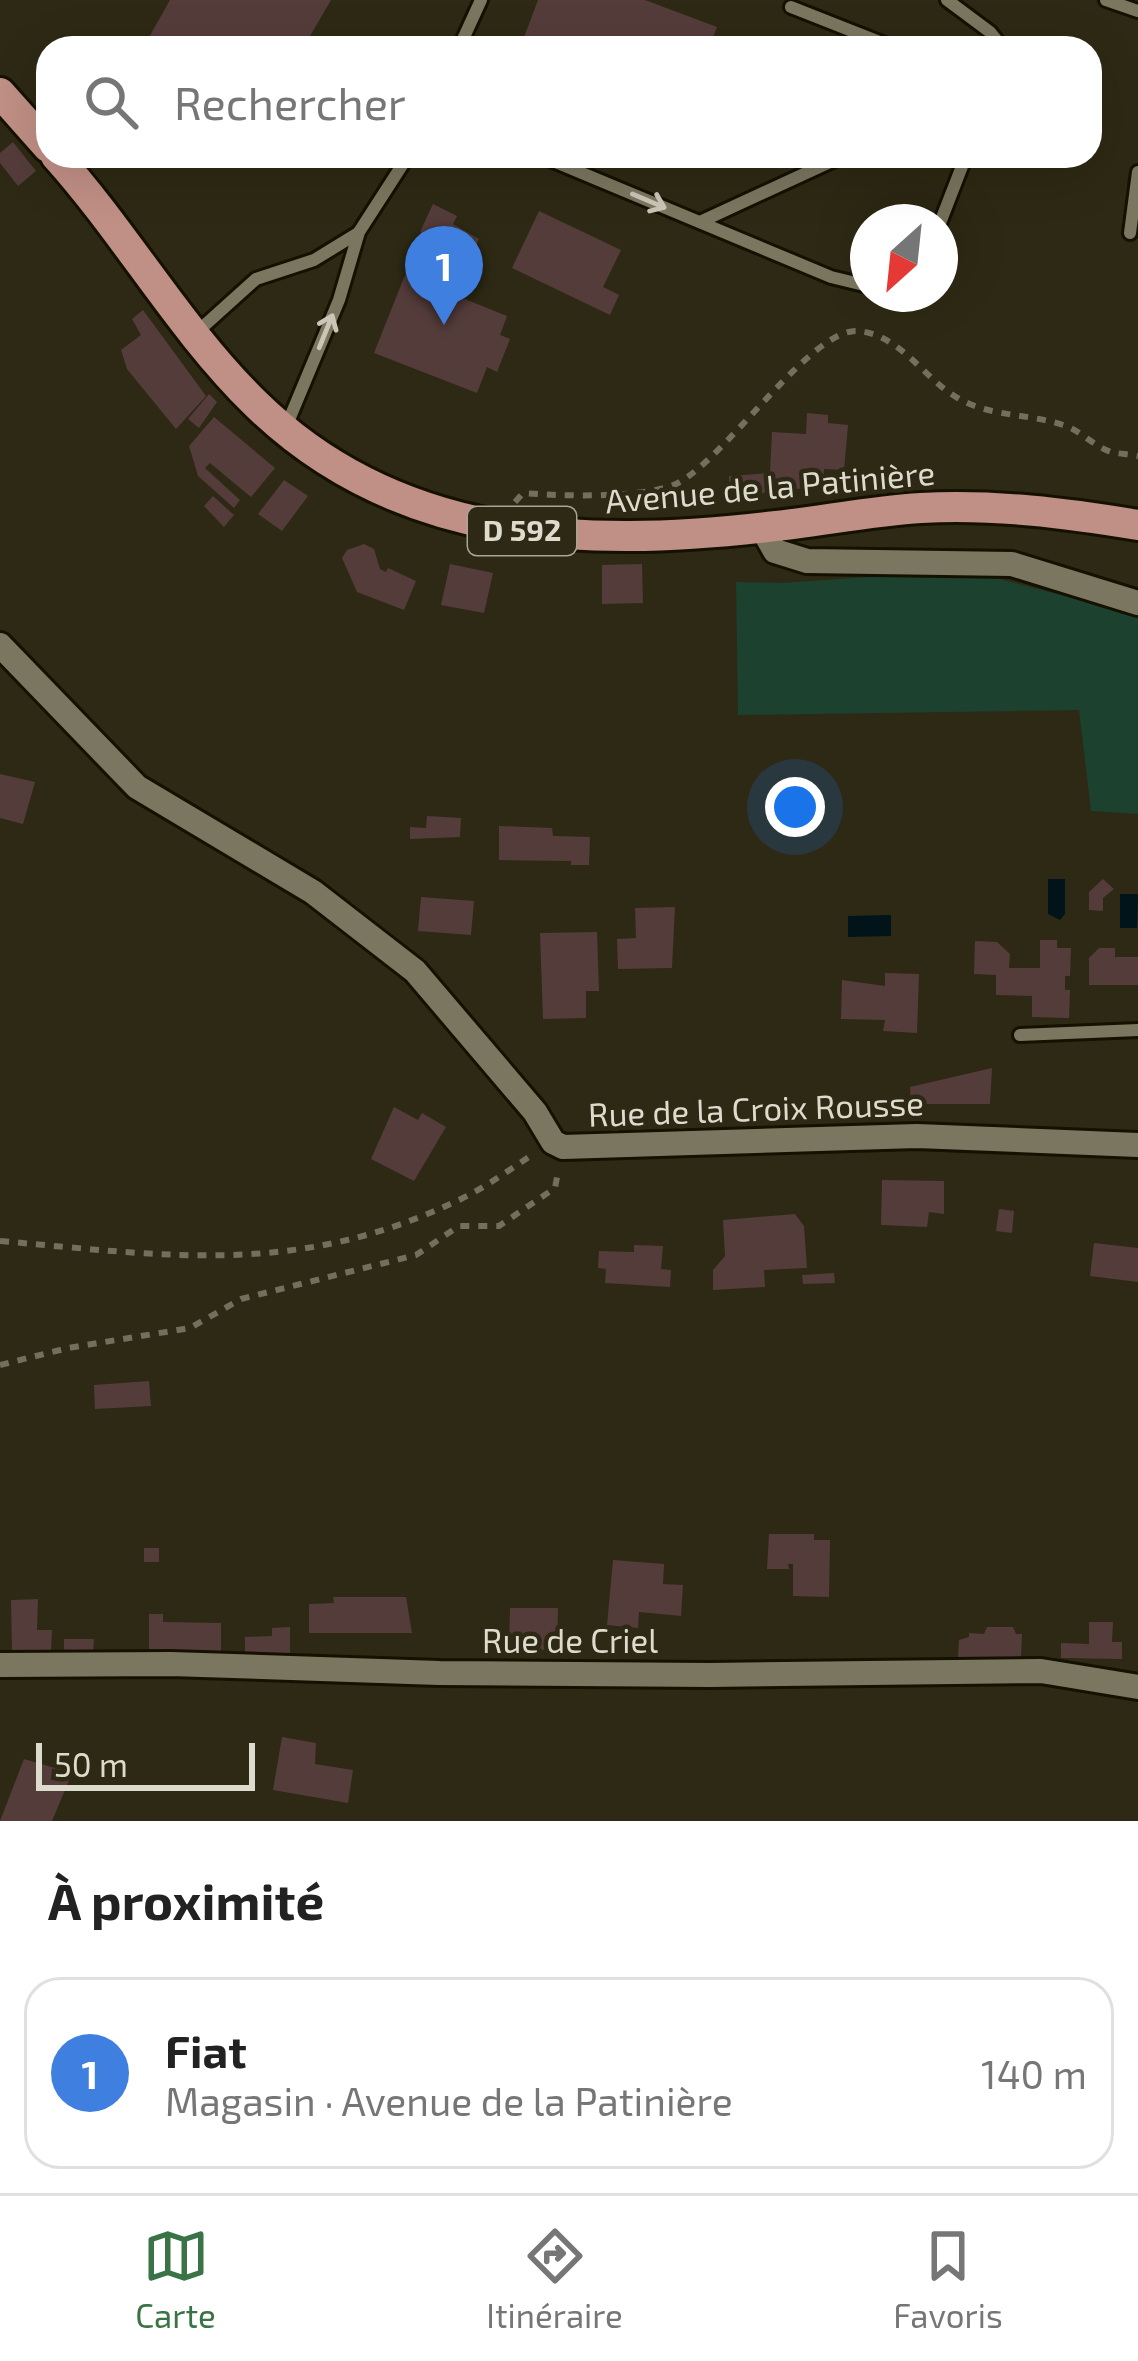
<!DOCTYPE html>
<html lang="fr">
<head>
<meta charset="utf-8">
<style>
  :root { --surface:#fff; --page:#f6f6f6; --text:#222; --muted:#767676; --line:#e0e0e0; --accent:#3a7345 }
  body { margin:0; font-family:"Exo 2",sans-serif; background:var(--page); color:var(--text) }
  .compass { position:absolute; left:850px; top:204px; width:108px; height:108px; border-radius:50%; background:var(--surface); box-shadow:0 12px 48px #0002; rotate:207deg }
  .scale { position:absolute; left:36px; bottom:30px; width:219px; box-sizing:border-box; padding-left:12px; border:6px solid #dddace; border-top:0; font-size:33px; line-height:42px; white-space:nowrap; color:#dddace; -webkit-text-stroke:9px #2d2914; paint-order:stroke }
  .you { position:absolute; left:795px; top:807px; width:42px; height:42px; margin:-30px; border:9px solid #fff; border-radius:50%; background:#1a73e8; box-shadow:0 0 0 18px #1a73e833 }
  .badge { display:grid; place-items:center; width:78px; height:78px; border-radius:50%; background:var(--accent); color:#fff; font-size:39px; font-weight:700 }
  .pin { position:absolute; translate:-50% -99px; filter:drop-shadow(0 3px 6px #0008) }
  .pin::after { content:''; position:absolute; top:63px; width:42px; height:36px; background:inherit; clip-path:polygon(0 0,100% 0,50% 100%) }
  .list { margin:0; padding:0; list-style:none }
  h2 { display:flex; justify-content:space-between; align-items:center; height:156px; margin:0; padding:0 48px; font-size:51px }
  h2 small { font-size:39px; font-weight:400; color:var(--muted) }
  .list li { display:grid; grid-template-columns:78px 1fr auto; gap:36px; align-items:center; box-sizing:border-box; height:192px; margin:0 24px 24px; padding:0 24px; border:3px solid var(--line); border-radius:36px }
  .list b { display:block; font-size:45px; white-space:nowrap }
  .list p { margin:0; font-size:39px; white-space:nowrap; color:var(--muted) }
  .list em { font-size:39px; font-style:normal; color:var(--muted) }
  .icon { flex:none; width:66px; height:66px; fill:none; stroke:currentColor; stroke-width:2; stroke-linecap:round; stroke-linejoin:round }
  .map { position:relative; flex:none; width:1138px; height:1821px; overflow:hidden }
  .search { position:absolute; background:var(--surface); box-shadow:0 12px 48px #0002; left:36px; right:36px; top:36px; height:132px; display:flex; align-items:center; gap:30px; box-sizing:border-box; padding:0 42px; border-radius:36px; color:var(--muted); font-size:45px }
  .sheet { height:372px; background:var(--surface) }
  nav { display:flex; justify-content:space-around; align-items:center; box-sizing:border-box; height:168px; border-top:3px solid var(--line); background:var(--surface); font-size:33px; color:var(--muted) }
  nav a { display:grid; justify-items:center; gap:6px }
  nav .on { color:var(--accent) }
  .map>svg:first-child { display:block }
</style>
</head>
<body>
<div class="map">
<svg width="1138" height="1821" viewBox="0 0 1138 1821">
  <rect width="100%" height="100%" fill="#2d2914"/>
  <polygon fill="#1c412e" points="965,570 1138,615 1138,814 1091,811 1079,710 738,715 736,582 783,583"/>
  <g fill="#001419">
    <polygon points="1048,879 1065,879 1065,914 1060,920 1048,914"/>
    <polygon points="1120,894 1138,894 1137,928 1120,928"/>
    <polygon points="891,915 891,936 848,937 848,916"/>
  </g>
  <g fill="#543c3a">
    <polygon points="170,0 331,0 303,48 143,48"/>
    <polygon points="538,0 645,0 717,27 709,48 520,48"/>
    <polygon points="13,142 36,171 18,186 0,163 0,153"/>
    <polygon points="433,204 457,216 453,224 479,239 469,258 420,232"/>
    <polygon points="539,211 621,250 603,287 619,295 610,315 512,268"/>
    <polygon points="405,275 507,316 500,335 510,339 497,372 487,367 477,393 374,353"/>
    <polygon points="143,310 206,396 176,429 127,369 121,350 141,335 132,319"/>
    <polygon points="209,394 217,402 199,428 188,419"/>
    <polygon points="807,413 828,415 828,423 848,425 844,470 824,469 823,486 753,494 753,486 729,488 729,476 770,473 772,432 806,434"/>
    <polygon points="214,417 275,468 251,497 210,463 205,468 240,500 234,508 198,476 189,446"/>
    <polygon points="284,480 308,496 282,531 258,514"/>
    <polygon points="213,496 234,515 224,527 204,506"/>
    <polygon points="364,544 374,549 380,569 386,572 388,568 416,581 404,610 357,592 342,558 347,550"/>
    <polygon points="450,564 493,573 484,613 441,605"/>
    <polygon points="642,564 643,603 602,604 602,565"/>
    <polygon points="0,774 35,782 23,824 0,818"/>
    <polygon points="427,816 461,818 460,837 410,839 410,827 426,828"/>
    <polygon points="499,826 552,828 553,836 590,837 589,865 571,865 571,861 499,860"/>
    <polygon points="1103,879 1114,889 1103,898 1103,911 1089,910 1089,892"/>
    <polygon points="421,897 474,901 471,935 418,931"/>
    <polygon points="675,907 672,968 618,969 617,939 636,938 635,908"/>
    <polygon points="597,932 599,991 586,991 586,1018 543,1019 540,933"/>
    <polygon points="1040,940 1057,940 1057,948 1071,948 1070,976 1065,976 1065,990 1070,990 1069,1018 1032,1017 1032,996 996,995 996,975 974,974 975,941 997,942 1010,954 1009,968 1040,968"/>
    <polygon points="1099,948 1115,948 1115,957 1138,957 1138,985 1089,985 1089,958"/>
    <polygon points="885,973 919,974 917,1033 883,1031 885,1020 841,1019 842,980 885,986"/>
    <polygon points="992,1068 990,1104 911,1104 910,1087"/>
    <polygon points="394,1107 418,1120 422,1113 446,1127 414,1181 371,1159"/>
    <polygon points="882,1180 944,1181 944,1214 929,1212 927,1227 881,1225"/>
    <polygon points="999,1209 1014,1211 1012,1233 996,1231"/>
    <polygon points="795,1214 804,1226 807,1268 764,1270 765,1287 713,1290 713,1270 725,1256 723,1220"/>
    <polygon points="1094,1243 1138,1248 1138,1282 1090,1276"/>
    <polygon points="634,1245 663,1246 661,1269 671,1270 670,1287 605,1283 606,1269 598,1268 599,1251 634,1252"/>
    <polygon points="834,1273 835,1283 803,1284 802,1275"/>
    <polygon points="149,1381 151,1406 95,1409 94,1385"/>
    <polygon points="769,1534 814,1534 814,1540 830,1540 829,1597 793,1596 793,1564 788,1564 789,1569 767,1569"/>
    <rect x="144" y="1548" width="15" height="14"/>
    <polygon points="613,1560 664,1564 663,1584 683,1585 681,1616 639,1612 638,1628 607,1625"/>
    <polygon points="333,1597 406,1597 412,1633 309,1633 309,1604 334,1603"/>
    <polygon points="38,1599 37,1630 52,1630 51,1653 12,1652 11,1600"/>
    <polygon points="510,1608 558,1608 557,1650 509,1649"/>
    <polygon points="149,1614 163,1614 163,1622 221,1623 221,1654 149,1654"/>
    <polygon points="1089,1622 1113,1622 1112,1642 1122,1642 1122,1659 1061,1658 1061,1643 1089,1644"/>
    <polygon points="290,1627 290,1655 245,1655 245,1637 272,1636 272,1628"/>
    <polygon points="987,1627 1013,1627 1016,1634 1022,1634 1021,1658 958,1658 959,1640 969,1637 969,1633 984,1634"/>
    <polygon points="64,1639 94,1639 93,1653 64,1653"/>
    <polygon points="282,1737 316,1743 315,1764 353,1770 348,1803 273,1790"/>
    <polygon points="24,1759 72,1773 52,1821 0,1821"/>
  </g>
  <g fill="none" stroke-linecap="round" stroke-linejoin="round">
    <g stroke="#151101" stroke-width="18">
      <g id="lane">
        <polyline points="947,0 990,32 1003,48"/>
        <polyline points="1106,0 1138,11"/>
        <polyline points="791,7 895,48"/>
        <polyline points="459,48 481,0"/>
        <polyline points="541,156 831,277 868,286"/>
        <polyline points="700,222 843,156"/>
        <polyline points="940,223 966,156"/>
        <polyline points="1130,233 1138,172"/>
        <polyline points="196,333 256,279 314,260 358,233"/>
        <polyline points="286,427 339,300 359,232 408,156"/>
        <polyline points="1020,1035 1138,1030"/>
      </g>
    </g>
    <g stroke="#151101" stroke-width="30">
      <g id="street">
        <polyline points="762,528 775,551 807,561 1012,564 1138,603"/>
        <polyline points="0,645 137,787 313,892 415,971 535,1112 553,1142 563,1147 917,1136 1138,1145"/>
        <polyline points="0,1665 171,1664 439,1673 710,1675 1041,1671 1138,1687"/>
      </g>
    </g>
    <g stroke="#151101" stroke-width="36">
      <g id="primary">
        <polyline points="0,93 48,147"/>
        <path d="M56,156C127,235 180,330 256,404C397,542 583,548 767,527C818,522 870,511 921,508C994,504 1066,513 1138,525"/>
      </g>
    </g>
    <g stroke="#726f5d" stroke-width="6" stroke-dasharray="9 9" stroke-linecap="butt">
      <path d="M515,502L523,493C559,496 647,499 678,483C728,456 811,328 858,331C899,334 924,378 956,397C988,417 1027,413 1063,425C1080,430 1093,446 1111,452C1119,454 1129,454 1138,456"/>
      <path d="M0,1241C172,1256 299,1277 461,1199C486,1187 509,1170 532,1155"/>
      <polyline points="0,1365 68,1348 190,1328 241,1299 416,1255 459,1226 499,1226 555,1188 558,1172"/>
    </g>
    <use href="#lane" stroke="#7a765f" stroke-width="12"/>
    <use href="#street" stroke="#7a765f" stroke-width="24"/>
    <use href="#primary" stroke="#c08f85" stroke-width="30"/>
  </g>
  <defs><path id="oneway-shaft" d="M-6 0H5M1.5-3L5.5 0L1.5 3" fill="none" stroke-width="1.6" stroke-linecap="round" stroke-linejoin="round" transform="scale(3)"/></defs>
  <g stroke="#c9c6b8">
    <use href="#oneway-shaft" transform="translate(649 201) rotate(23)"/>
    <use href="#oneway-shaft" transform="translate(326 331) rotate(-68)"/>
  </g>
  <g text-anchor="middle" stroke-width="9" stroke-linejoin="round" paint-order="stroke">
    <rect fill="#2d2914" stroke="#a8a596" stroke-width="3" x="468" y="507" width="108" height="48" rx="9"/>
    <g font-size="30" font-weight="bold" fill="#dddace">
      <text x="522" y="541">D 592</text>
    </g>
    <g font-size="33" fill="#dddace" stroke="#2d2914">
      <text transform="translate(770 487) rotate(-5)" y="12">Avenue de la Patinière</text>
      <text transform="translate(756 1109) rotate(-2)" y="12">Rue de la Croix Rousse</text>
      <text x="570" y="1653">Rue de Criel</text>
    </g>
  </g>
</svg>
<svg class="compass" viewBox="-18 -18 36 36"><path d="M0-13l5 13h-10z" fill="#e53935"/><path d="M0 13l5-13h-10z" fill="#767676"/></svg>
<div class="scale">50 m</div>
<div class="you"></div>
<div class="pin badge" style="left:444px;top:325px;background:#3f7fe0">1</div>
<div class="search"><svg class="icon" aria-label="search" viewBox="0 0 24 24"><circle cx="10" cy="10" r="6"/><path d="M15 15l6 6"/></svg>Rechercher</div>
</div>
<section class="sheet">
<h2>À proximité<small></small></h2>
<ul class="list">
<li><span class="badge" style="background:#3f7fe0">1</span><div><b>Fiat</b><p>Magasin · Avenue de la Patinière</p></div><em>140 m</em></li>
</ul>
</section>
<nav>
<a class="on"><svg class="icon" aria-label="map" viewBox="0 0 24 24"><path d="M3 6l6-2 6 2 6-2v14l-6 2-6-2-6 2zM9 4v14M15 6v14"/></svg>Carte</a>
<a><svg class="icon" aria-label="directions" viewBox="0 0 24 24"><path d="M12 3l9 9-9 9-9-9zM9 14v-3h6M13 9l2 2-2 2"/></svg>Itinéraire</a>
<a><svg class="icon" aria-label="saved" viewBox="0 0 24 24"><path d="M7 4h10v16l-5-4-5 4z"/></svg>Favoris</a>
</nav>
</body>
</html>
